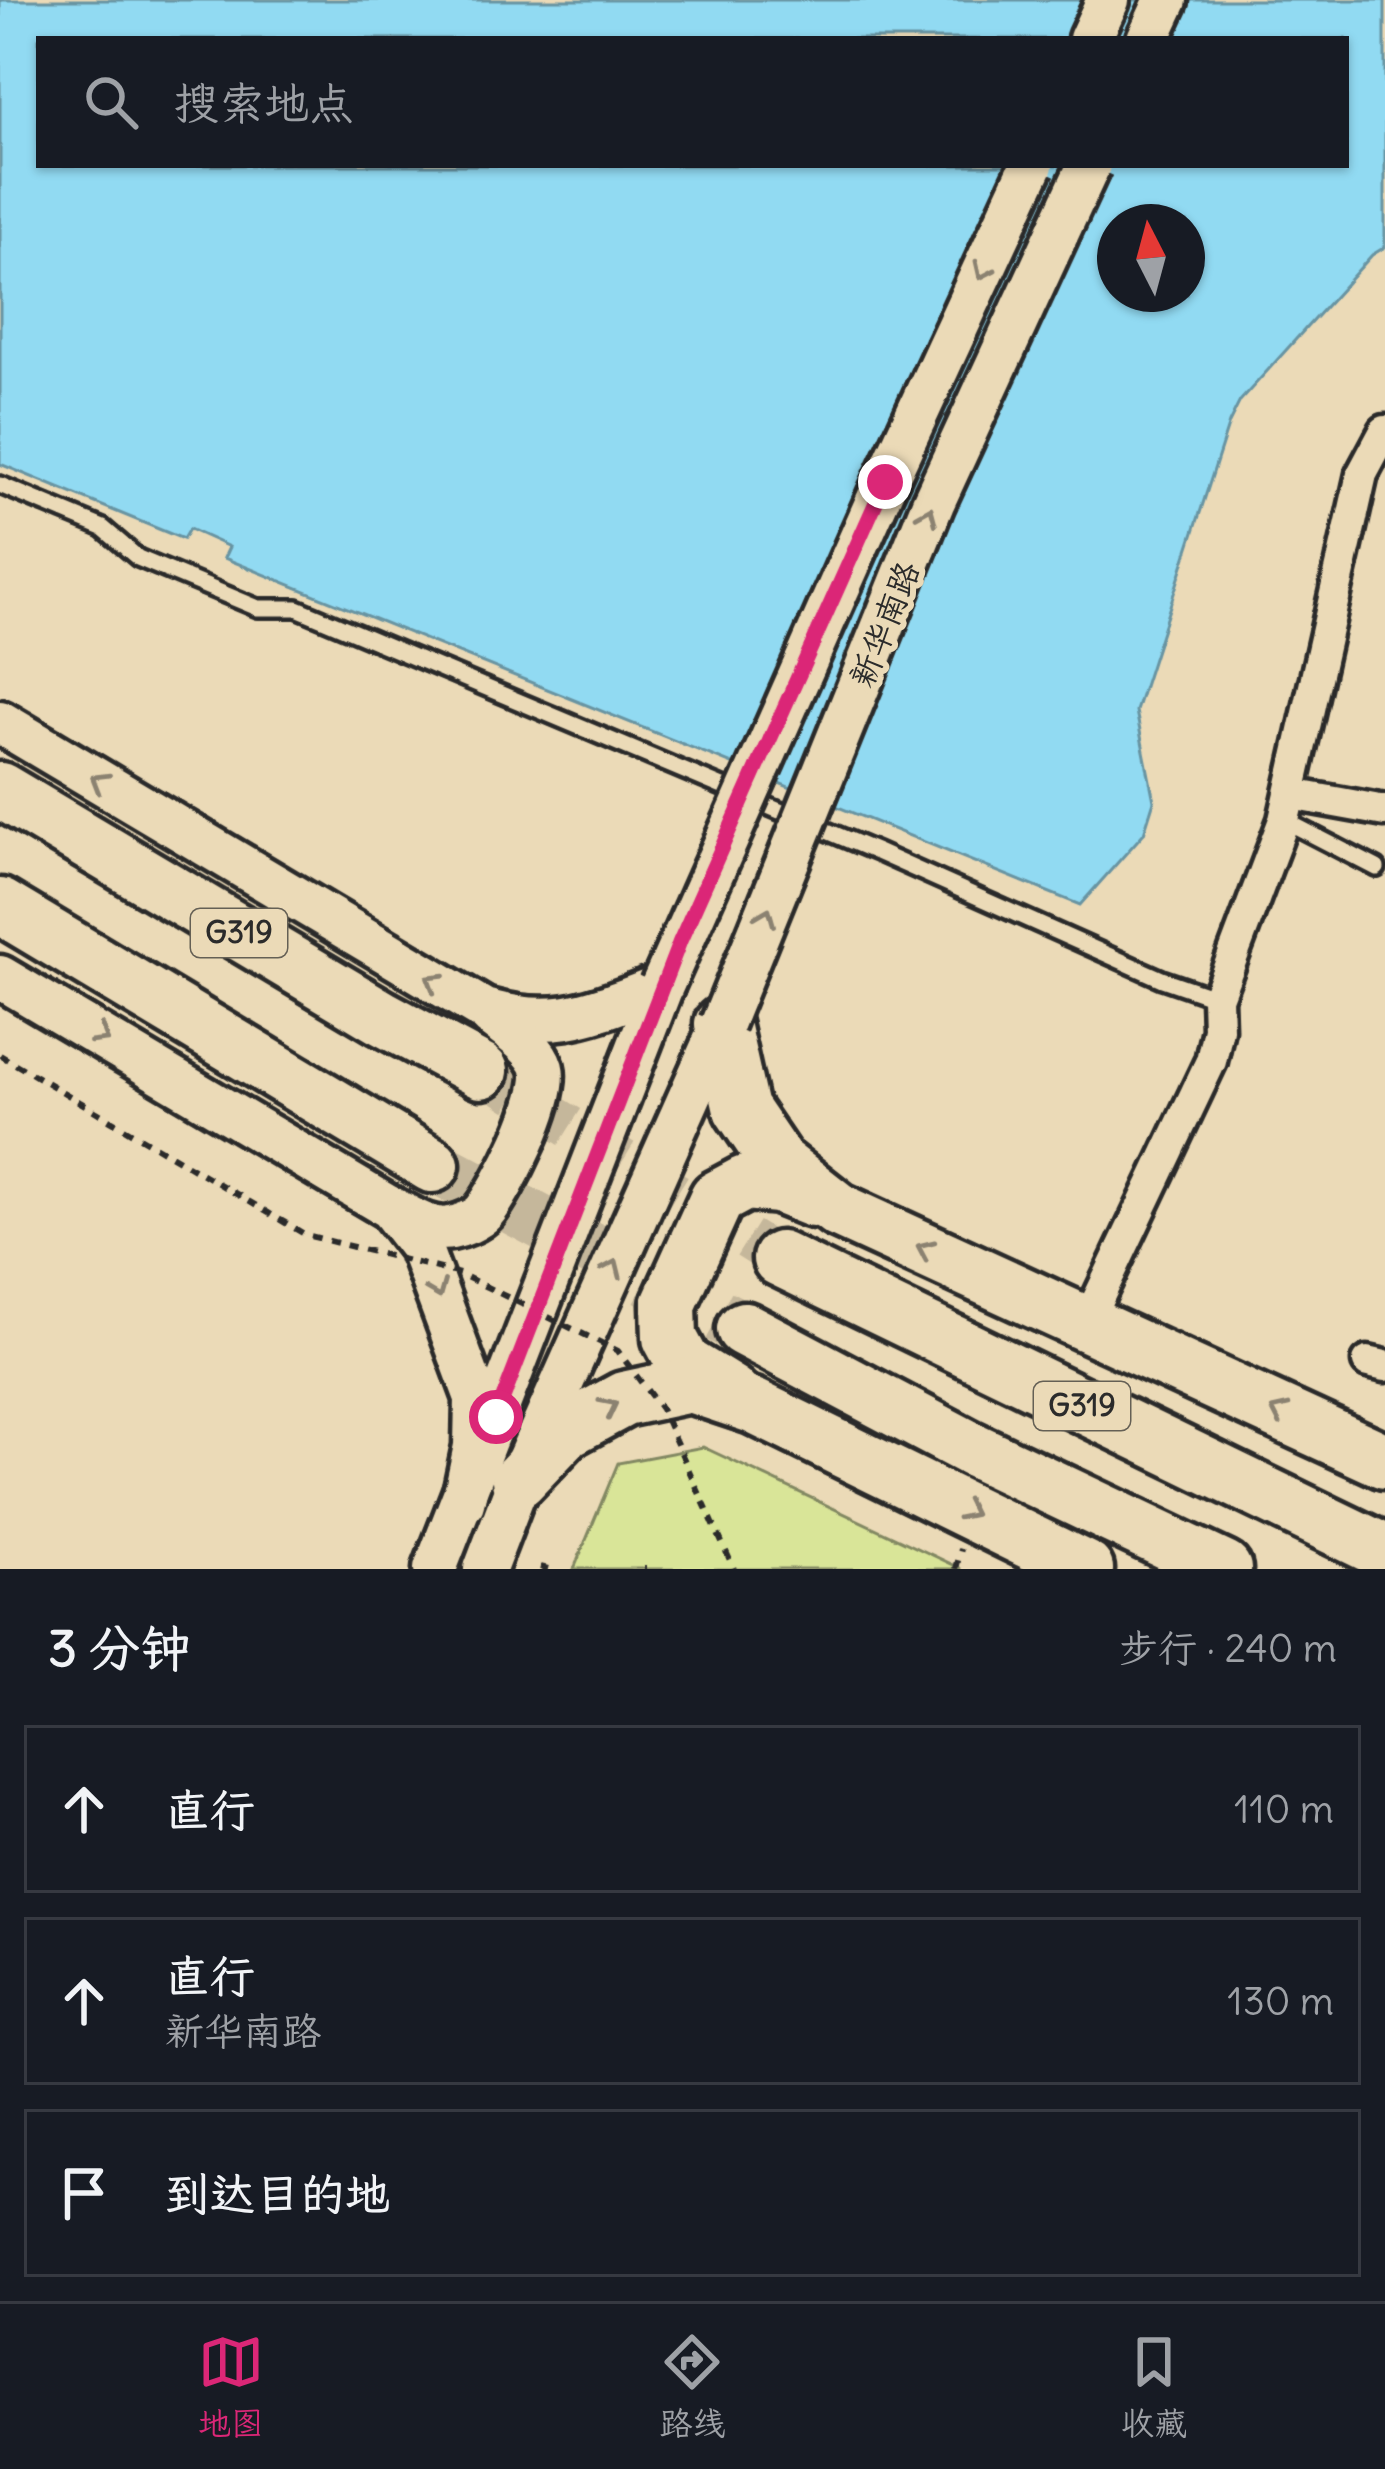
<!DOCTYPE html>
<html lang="zh">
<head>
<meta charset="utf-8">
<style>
  :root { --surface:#171b24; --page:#20242c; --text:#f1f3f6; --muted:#9ea1a6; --line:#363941; --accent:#db2777 }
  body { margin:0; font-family:Delius,"LXGW WenKai TC",sans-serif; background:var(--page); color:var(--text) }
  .compass { position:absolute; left:1097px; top:204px; width:108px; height:108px; border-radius:50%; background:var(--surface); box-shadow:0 3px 9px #0004; rotate:354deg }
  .stop { position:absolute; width:36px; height:36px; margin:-27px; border:9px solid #db2777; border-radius:50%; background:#fff }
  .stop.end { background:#db2777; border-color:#fff; box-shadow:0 3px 12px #0008 }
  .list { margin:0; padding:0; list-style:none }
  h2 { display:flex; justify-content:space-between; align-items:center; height:156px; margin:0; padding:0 48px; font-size:51px }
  h2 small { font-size:39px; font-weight:400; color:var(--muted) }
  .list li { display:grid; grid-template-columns:78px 1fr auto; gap:36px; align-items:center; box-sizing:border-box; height:168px; margin:0 24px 24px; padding:0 24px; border:3px solid var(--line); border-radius:0px }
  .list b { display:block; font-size:45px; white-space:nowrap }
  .list p { margin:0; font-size:39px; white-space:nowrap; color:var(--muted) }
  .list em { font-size:39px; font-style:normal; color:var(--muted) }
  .icon { flex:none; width:66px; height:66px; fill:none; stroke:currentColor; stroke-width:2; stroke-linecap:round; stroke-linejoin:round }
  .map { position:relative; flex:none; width:1385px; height:1569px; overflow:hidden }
  .search { position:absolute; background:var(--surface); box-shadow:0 3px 9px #0004; left:36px; right:36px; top:36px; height:132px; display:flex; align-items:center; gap:30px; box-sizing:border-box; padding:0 42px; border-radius:0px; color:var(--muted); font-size:45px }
  .sheet { height:732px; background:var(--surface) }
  nav { display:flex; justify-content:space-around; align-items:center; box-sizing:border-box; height:168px; border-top:3px solid var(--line); background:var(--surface); font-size:33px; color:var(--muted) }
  nav a { display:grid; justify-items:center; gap:6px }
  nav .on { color:var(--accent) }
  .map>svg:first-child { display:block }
</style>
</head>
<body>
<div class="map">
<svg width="1385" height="1569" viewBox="0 0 1385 1569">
  <rect width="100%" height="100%" fill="#ebdab7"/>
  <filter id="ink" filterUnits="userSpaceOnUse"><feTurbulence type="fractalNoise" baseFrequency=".00833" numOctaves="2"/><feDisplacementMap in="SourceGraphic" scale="24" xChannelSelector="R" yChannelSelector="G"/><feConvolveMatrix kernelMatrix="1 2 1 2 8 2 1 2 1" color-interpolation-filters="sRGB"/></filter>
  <g filter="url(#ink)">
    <polygon fill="#d9e598" stroke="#828862" stroke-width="3" points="703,1447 962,1569 574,1569 618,1463"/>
    <path fill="#91daf2" stroke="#6894a2" stroke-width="3" fill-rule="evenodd" d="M0,0H1385V247L1372,255L1240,401L1229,423L1136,711L1154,801L1144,833L1080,905L224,558L229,547L189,529L183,539L0,464ZM39,39H1346V165H39ZM1115,222H1187V294H1115Z"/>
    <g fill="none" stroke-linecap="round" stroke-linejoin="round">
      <polyline stroke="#c5b79b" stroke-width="42" stroke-dasharray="42 21" stroke-linecap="butt" points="481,1071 780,1259"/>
      <polyline stroke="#c5b79b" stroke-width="54" stroke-dasharray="54 27" stroke-linecap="butt" points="432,1165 744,1329"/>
      <g stroke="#2b2b2b" stroke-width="24">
        <g id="lane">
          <polyline points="0,485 103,528 138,558 258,608 297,608 877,852 1162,979 1217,998"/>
          <polyline points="1284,820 1377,868"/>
        </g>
      </g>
      <g stroke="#2b2b2b" stroke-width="39">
        <g id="street">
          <polyline points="1291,794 1385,811"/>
          <polyline points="1087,1322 1211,1061 1218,1029 1217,998 1284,820 1362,474 1385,431"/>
          <polyline points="1368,1362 1385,1366"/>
        </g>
      </g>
      <g stroke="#2b2b2b" stroke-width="51">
        <g id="secondary">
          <polyline points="1090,39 1108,0"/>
          <polyline points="1148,39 1166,0"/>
          <path d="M0,722L484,1010C559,1031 592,1012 662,986"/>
          <polyline points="0,977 390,1208 420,1247 476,1398 475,1446 463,1503"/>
          <path d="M391,1208C409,1217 430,1232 451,1228C461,1226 477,1220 484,1212C503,1189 550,1097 542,1068C536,1047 507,1029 491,1016"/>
          <polyline points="435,1569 662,986"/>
          <polyline points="485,1569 519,1480 722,1024"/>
        </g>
      </g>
      <g stroke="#2b2b2b" stroke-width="63">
        <g id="highway">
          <polyline points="0,790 381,1017 481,1071"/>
          <polyline points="0,906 432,1165"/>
          <polyline points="722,1024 741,1109 777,1162 838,1210 1385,1461"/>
          <polyline points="780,1259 1385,1552"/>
          <polyline points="744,1329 971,1449 1224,1569"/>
          <polyline points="731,1393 684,1364 670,1338 669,1304 717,1198 745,1183 778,1186 813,1200"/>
          <polyline points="519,1480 567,1430 624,1399 690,1385 753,1406 1086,1569"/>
        </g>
      </g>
      <g stroke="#2b2b2b" stroke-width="6" stroke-dasharray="9 9" stroke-linecap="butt">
        <polyline points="540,1567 548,1569"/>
        <polyline points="644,1569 646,1569"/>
        <polyline points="956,1569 961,1549"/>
      </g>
      <use href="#lane" stroke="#ebdab7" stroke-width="15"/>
      <use href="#street" stroke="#ebdab7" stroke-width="30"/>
      <use href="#secondary" stroke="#ebdab7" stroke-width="42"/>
      <use href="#highway" stroke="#ebdab7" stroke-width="54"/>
      <g stroke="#2b2b2b" stroke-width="51" stroke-linecap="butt">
        <g id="secondary-bridge">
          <polyline points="662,986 885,483 1032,165"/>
          <polyline points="722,1024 933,503 1089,165"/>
        </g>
      </g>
      <polyline stroke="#2b2b2b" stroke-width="6" stroke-dasharray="9 9" stroke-linecap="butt" points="0,1055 306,1235 460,1274 618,1351 661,1409 734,1569"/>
      <use href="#secondary-bridge" stroke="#ebdab7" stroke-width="42"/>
    </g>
    <defs><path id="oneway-chevron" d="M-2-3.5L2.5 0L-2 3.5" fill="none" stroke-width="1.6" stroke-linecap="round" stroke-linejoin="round" transform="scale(3)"/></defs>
    <g stroke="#8b8271">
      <use href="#oneway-chevron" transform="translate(983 271) rotate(115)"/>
      <use href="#oneway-chevron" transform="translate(928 515) rotate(-67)"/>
      <use href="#oneway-chevron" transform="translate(99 781) rotate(-149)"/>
      <use href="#oneway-chevron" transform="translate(766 916) rotate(-68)"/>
      <use href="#oneway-chevron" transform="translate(434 981) rotate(-149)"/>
      <use href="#oneway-chevron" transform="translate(101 1036) rotate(31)"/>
      <use href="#oneway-chevron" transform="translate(925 1249) rotate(-156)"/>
      <use href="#oneway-chevron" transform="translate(613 1268) rotate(-66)"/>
      <use href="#oneway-chevron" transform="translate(437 1290) rotate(68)"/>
      <use href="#oneway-chevron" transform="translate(609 1407) rotate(-27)"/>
      <use href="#oneway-chevron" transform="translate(1279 1412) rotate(-155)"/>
      <use href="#oneway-chevron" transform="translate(968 1511) rotate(26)"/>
    </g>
  </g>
  <g fill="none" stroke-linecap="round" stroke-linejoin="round" filter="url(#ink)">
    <polyline stroke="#db2777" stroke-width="15" points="496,1417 680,941 885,482"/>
  </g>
  <g text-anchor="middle" stroke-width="12" stroke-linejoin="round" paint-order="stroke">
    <g fill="#ebdab7" stroke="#656055" stroke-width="3">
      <rect x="191" y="909" width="96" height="48" rx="9"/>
      <rect x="1034" y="1382" width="96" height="48" rx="9"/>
    </g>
    <g font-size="30" font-weight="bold" fill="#2b2b2b">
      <text x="239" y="943">G319</text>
      <text x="1082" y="1416">G319</text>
    </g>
    <g font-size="33" fill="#2b2b2b" stroke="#ebdab7">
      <text transform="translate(884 624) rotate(-68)" y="12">新华南路</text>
    </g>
  </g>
</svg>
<svg class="compass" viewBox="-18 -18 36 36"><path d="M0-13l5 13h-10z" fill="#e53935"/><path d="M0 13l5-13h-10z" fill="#9ea1a6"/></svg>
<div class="stop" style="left:496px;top:1417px"></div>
<div class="stop end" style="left:885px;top:482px"></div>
<div class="search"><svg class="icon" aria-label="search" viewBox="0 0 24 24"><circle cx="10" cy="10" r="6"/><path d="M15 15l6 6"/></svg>搜索地点</div>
</div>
<section class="sheet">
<h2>3 分钟<small>步行 · 240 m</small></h2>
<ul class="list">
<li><svg class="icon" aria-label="ahead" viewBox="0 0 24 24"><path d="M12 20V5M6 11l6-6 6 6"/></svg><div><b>直行</b></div><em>110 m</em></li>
<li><svg class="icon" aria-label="ahead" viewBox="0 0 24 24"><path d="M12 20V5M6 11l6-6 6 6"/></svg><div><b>直行</b><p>新华南路</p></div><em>130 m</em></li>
<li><svg class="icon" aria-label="arrive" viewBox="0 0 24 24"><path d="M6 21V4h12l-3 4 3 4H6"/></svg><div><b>到达目的地</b></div></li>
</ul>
</section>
<nav>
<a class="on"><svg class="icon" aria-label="map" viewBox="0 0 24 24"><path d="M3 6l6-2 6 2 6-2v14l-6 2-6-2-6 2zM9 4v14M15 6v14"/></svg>地图</a>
<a><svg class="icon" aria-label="directions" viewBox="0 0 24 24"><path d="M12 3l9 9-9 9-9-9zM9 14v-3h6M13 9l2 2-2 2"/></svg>路线</a>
<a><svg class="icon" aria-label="saved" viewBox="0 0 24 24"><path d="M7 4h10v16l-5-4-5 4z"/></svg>收藏</a>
</nav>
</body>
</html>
